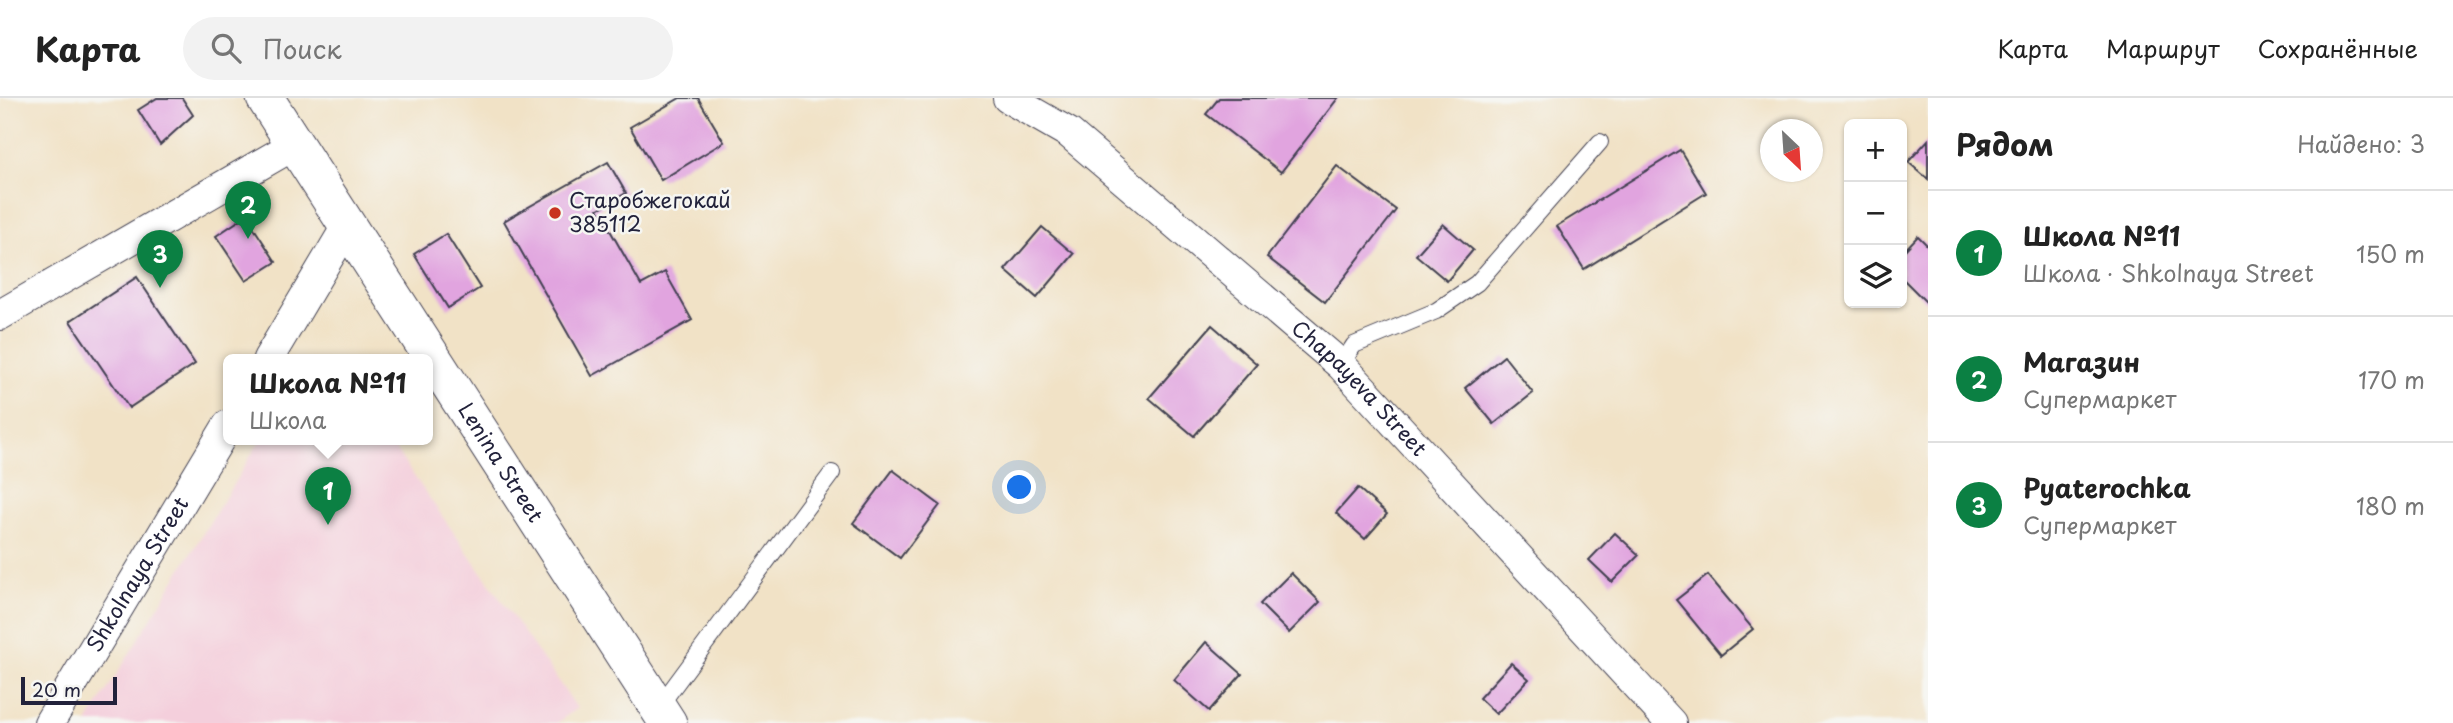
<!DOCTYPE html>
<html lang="ru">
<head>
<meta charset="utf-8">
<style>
  :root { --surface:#fff; --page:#f2f2f2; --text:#222; --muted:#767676; --line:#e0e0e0; --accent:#0b8043 }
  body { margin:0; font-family:"Playpen Sans",sans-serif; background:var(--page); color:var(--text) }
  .controls { position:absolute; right:21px; top:21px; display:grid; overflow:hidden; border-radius:10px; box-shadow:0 2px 5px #0004 }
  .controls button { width:63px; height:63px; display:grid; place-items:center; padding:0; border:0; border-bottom:2px solid var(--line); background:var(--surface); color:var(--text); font:35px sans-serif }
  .compass { position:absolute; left:1760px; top:21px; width:63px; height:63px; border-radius:50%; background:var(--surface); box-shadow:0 2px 5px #0004; rotate:155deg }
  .scale { position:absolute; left:21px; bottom:18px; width:96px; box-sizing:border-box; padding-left:7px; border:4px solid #22223b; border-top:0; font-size:19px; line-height:24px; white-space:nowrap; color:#22223b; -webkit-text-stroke:5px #f6f6f2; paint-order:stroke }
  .you { position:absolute; left:1020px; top:390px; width:24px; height:24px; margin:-18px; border:5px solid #fff; border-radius:50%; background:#1a73e8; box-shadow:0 0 0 10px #1a73e833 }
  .badge { display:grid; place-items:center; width:46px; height:46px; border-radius:50%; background:var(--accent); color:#fff; font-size:23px; font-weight:700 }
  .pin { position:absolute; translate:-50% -58px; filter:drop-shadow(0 2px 4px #0008) }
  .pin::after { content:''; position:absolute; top:37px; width:24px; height:21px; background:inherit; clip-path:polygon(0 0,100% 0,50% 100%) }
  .popup { position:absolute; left:223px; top:256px; width:210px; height:91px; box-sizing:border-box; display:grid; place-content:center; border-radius:10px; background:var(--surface); filter:drop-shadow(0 2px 5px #0005); font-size:23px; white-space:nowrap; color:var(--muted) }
  .popup b { font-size:26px; color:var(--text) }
  .popup::after { content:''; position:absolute; left:50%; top:100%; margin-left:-14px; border:14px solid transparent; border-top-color:var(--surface) }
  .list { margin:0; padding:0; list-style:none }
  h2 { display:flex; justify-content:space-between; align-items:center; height:91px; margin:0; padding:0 28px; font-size:30px }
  h2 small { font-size:23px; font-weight:400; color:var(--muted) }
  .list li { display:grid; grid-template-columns:46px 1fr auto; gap:21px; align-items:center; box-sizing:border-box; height:126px; padding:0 28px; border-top:2px solid var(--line) }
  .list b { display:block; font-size:26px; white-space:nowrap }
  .list p { margin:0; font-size:23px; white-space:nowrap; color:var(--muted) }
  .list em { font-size:23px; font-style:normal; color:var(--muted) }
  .icon { flex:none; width:38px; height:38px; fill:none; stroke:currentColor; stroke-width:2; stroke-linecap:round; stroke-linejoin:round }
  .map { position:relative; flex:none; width:1928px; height:625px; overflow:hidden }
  header { display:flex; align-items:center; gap:42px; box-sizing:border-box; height:98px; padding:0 35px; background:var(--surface); border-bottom:2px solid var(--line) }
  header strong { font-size:33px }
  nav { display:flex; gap:38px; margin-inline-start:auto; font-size:24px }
  .search { width:490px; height:63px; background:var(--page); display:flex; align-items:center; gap:18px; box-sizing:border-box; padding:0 24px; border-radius:38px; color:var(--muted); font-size:26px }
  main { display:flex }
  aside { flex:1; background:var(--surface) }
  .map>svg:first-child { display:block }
</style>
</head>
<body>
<header>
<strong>Карта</strong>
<div class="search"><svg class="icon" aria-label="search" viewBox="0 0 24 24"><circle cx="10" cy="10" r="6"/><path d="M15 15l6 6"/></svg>Поиск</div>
<nav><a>Карта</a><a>Маршрут</a><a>Сохранённые</a></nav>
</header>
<main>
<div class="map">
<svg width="1928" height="625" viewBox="0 0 1928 625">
  <rect width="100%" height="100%" fill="#f6f6f2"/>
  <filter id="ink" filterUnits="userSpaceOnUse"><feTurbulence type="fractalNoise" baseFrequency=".0143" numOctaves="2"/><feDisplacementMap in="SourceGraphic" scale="14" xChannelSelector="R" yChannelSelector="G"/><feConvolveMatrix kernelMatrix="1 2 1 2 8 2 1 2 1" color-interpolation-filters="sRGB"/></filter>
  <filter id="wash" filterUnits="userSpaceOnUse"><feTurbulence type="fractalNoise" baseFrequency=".00686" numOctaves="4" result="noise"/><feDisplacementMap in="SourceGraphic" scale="28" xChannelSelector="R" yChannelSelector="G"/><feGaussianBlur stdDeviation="1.57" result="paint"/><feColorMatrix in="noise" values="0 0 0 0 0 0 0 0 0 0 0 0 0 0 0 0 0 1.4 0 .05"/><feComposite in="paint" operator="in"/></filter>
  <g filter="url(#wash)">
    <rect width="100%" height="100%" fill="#f1e2c6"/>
    <polygon fill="#f4cfdc" points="261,341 388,341 577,610 557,625 87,625"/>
    <g id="blocks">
      <g fill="#e1a4df">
        <polygon points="157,0 182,0 193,17 160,47 138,12"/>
        <polygon points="680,0 698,0 724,44 661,82 630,29"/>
        <polygon points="1219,0 1338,0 1281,74 1206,16"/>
        <polygon points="1928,42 1928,81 1908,64"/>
        <polygon points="1680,52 1706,95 1584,171 1557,128"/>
        <polygon points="608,64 626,95 598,111 641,187 665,174 692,222 592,278 504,123"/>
        <polygon points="1337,68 1396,112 1325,204 1267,159"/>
        <polygon points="246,118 276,164 246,183 216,138"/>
        <polygon points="1443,126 1473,152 1447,183 1416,157"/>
        <polygon points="1042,129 1074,156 1037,200 1005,172"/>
        <polygon points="446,136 480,190 448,210 414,156"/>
        <polygon points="1918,138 1928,148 1928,206 1902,180 1902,155"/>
        <polygon points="137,179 195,266 129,310 70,223"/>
        <polygon points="1212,227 1257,266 1194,338 1149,300"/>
        <polygon points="1504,258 1533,295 1494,326 1465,290"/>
        <polygon points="893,372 940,407 900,460 853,425"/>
        <polygon points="1358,390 1387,416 1365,441 1336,415"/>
        <polygon points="1615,435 1639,457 1612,484 1589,462"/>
        <polygon points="1291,475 1320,504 1289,535 1260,506"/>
        <polygon points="1708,477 1753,531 1721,557 1676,502"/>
        <polygon points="1206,544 1242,576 1209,613 1174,582"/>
        <polygon points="1511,565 1529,581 1496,616 1479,600"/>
      </g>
    </g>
  </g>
  <g filter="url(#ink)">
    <use href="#blocks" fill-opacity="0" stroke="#413f50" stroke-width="2"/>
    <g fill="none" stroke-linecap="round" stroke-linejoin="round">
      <g stroke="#413f50" stroke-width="18">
        <g id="service">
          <polyline points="1341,267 1354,247 1436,213 1477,185 1600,44"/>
          <polyline points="658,610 832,375"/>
        </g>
      </g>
      <g stroke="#413f50" stroke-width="32">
        <g id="minor">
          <path id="s1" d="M1008,0L1069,35L1341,267L1671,625"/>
          <polyline points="0,217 294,47"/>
          <polyline points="268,261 346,130"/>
          <path id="s2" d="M49,625L228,327"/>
        </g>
      </g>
      <g stroke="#413f50" stroke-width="39">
        <g id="tertiary">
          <path id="s3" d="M265,0L668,625"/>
        </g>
      </g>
      <use href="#service" stroke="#fff" stroke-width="16"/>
      <use href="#minor" stroke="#fff" stroke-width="30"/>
      <use href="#tertiary" stroke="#fff" stroke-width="37"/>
    </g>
  </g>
  <circle fill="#c8321e" stroke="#f6f6f2" stroke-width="2.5" cx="555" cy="115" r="7"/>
  <g text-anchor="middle" stroke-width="5" stroke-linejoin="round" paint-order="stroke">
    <g font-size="21" fill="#22223b" stroke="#f6f6f2" text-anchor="start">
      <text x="569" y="110">Старобжегокай<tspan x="569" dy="24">385112</tspan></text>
    </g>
    <g font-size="21" fill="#22223b" stroke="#f6f6f2">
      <text dy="7" stroke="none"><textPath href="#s1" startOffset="457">Chapayeva Street</textPath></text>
      <text dy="7" stroke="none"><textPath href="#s3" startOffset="434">Lenina Street</textPath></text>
      <text dy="7" stroke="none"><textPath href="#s2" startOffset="173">Shkolnaya Street</textPath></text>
    </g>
  </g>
</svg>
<div class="controls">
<button>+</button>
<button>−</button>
<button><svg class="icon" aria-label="layers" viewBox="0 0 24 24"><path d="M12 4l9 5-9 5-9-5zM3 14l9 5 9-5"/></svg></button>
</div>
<svg class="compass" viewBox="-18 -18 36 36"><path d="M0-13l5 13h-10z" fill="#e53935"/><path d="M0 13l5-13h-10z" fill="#767676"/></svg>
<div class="scale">20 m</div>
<div class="you"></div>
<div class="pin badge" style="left:328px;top:427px">1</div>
<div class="popup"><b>Школа №11</b>Школа</div>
<div class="pin badge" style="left:248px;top:141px">2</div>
<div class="pin badge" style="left:160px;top:190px">3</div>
</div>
<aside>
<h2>Рядом<small>Найдено: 3</small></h2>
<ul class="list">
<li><span class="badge">1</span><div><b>Школа №11</b><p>Школа · Shkolnaya Street</p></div><em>150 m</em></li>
<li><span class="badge">2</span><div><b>Магазин</b><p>Супермаркет</p></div><em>170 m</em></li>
<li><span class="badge">3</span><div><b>Pyaterochka</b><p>Супермаркет</p></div><em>180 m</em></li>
</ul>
</aside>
</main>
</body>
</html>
